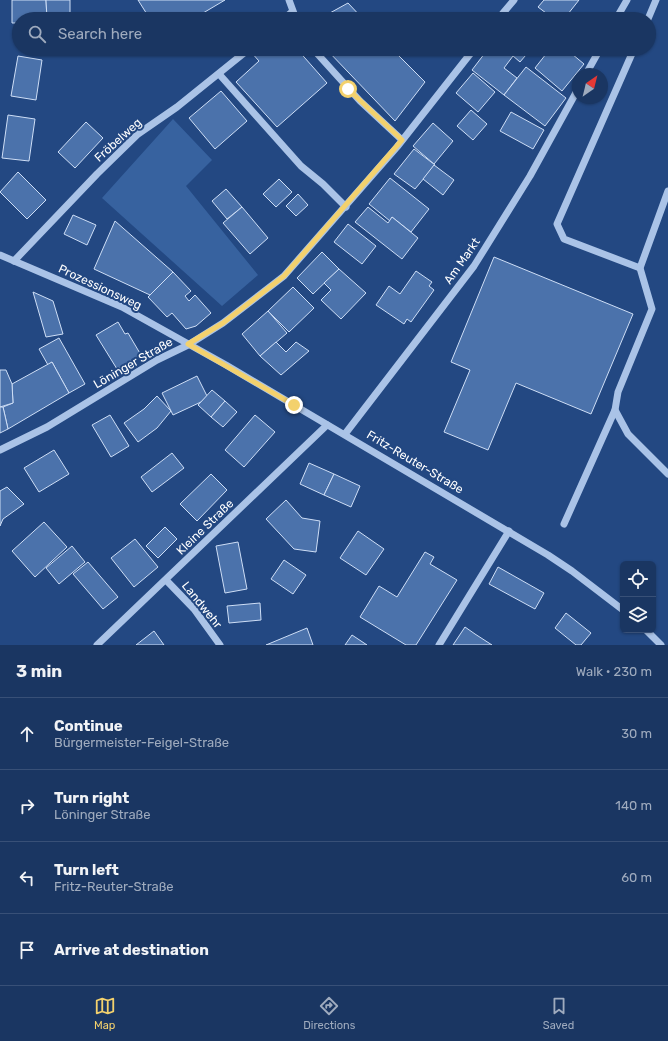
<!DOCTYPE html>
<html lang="en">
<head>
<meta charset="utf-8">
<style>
  :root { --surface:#1a3662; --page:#233e68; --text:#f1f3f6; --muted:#9fabbe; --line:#385077; --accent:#f3d16d }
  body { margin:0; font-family:Rubik,sans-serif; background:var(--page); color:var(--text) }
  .controls { position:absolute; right:12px; bottom:12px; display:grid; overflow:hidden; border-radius:6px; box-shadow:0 1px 3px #0004 }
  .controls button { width:36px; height:36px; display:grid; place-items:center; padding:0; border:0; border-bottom:1px solid var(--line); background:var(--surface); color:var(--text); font:20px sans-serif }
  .compass { position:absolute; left:572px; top:68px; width:36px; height:36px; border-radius:50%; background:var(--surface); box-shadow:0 1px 3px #0004; rotate:35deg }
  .stop { position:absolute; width:12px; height:12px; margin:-9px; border:3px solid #f3d16d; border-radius:50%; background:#fff }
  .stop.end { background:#f3d16d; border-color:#fff; box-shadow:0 1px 4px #0008 }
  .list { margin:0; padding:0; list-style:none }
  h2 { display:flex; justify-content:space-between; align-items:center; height:52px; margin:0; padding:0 16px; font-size:17px }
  h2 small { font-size:13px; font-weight:400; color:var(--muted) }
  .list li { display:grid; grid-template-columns:26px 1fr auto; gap:12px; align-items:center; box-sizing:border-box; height:72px; padding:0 16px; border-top:1px solid var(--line) }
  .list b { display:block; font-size:15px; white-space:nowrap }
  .list p { margin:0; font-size:13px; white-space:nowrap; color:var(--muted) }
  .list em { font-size:13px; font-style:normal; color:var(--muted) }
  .icon { flex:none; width:22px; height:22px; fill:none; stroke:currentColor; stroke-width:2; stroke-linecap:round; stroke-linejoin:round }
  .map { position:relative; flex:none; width:668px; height:645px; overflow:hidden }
  .search { position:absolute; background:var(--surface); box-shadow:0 1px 3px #0004; left:12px; right:12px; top:12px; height:44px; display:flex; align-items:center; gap:10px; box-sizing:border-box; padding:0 14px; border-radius:22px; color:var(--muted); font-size:15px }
  .sheet { height:340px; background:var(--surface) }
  nav { display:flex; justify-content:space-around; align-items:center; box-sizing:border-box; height:56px; border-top:1px solid var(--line); background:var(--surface); font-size:11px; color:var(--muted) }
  nav a { display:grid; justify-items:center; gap:2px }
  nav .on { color:var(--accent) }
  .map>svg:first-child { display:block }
</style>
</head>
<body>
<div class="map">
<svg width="668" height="645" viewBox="0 0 668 645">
  <rect width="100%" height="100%" fill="#234882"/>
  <polygon fill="#37629f" points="173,119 212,160 186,186 258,275 222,306 102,198"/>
  <g fill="#4b72ab" stroke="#cedef6">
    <polygon points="12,0 46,0 47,19 19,19 19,23 12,23"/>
    <polygon points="46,0 70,0 70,19 47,19"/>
    <polygon points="138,0 225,0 193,19 150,19"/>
    <polygon points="544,0 579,0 564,19 554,19 538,7"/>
    <polygon points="348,3 363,19 319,19"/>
    <polygon points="253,49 297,49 327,83 277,127 236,82 259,61 250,51"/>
    <polygon points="326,49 392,49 425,82 395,121"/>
    <polygon points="488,49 504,49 513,56 504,68 517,78 504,95 472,70"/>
    <polygon points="505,49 531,49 520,62"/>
    <polygon points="550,49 566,49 584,64 562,91 535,68"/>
    <polygon points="18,56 42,60 36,100 11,96"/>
    <polygon points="526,67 566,98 545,126 504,95"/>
    <polygon points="473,73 495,92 478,112 456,93"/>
    <polygon points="221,91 247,121 215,149 189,118"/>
    <polygon points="471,110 487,124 473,140 457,126"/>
    <polygon points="511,112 544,130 533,149 500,131"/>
    <polygon points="8,115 35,119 29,161 2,158"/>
    <polygon points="86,122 103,138 75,168 58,152"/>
    <polygon points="433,123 453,141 434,164 413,146"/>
    <polygon points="414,149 435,165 415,189 394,174"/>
    <polygon points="434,165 454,180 443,195 423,179"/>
    <polygon points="18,172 46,200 27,219 0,192"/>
    <polygon points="390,178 429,209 411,232 392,217 390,221 369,204"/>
    <polygon points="279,179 292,192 276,207 263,194"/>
    <polygon points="226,189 242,207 227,219 212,201"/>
    <polygon points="298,194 308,205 296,216 286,206"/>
    <polygon points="242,207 268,238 250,254 223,223"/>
    <polygon points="368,207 388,223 392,217 418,238 402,259 355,222"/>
    <polygon points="73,215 96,225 87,245 64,234"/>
    <polygon points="115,221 173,272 150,295 94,269"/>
    <polygon points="348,224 376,246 362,264 334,242"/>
    <polygon points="322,252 339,269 313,294 297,278"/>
    <polygon points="494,257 633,314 591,414 516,383 488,450 444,432 470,370 451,362"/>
    <polygon points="339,269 366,293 341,319 321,300 331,290 324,283"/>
    <polygon points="416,271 432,282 429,286 434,290 411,322 407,319 404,324 376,305 389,286 400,294"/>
    <polygon points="173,272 191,291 185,296 189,301 195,295 211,313 196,326 186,329 172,313 167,317 148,297"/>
    <polygon points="293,287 314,308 289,332 268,311"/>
    <polygon points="33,292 53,301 63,334 46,337"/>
    <polygon points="268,311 287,333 260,356 242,334"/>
    <polygon points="118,322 125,334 128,333 141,355 117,369 96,335"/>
    <polygon points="59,338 85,384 69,393 52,362 48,365 39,349"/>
    <polygon points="276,342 286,352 296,342 309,351 281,375 260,356"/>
    <polygon points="52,362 69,393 8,429 3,407 13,403 12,384"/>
    <polygon points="0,370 6,370 12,384 13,403 0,407"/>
    <polygon points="197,376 207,396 201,402 173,415 162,393"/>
    <polygon points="212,390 225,401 211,417 198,405"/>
    <polygon points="157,396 171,411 157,428 138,442 124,423 144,409"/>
    <polygon points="225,401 237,412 223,427 211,417"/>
    <polygon points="0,407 3,407 8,429 0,433"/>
    <polygon points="110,415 129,446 111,457 92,425"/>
    <polygon points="255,415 275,432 244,467 225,450"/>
    <polygon points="54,450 69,474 39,492 24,468"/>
    <polygon points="172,453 184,468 152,492 141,477"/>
    <polygon points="309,463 334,474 324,495 300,484"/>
    <polygon points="211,474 227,490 197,521 180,504"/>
    <polygon points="334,474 360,486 351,507 324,495"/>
    <polygon points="7,487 24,504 3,519 0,526 0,491"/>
    <polygon points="286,500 302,518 320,521 316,552 294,549 266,519"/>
    <polygon points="44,522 67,547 35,577 12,551"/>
    <polygon points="165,527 177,539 158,558 146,546"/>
    <polygon points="358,531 384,549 366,575 340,558"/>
    <polygon points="135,539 158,567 134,587 111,558"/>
    <polygon points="238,542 247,589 225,593 216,546"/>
    <polygon points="72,546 85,562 59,584 46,568"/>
    <polygon points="425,552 434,557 430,564 457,580 416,645 406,645 360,617 379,586 397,597"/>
    <polygon points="284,560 306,575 293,594 271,579"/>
    <polygon points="88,562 118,597 103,609 73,574"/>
    <polygon points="498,567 544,593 535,609 489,584"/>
    <polygon points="260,603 261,620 229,623 227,606"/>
    <polygon points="566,613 591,633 581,645 576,645 555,628"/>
    <polygon points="465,627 475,634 492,645 453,645"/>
    <polygon points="307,628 313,645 266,645"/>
    <polygon points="154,631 164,645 136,645"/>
    <polygon points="352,635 367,645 345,645"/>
  </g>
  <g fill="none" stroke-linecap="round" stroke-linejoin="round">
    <g stroke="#aac3e7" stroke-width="7">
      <polyline points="289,0 296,19"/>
      <polyline points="284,19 292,12"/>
      <polyline points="498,19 514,0"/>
      <polyline points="616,19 627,0"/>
      <polyline points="648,19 656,0"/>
      <polyline points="313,49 360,101 402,140"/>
      <polyline points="634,49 557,224 564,239 640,268"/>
      <polyline points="219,74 301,166 323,184 346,207"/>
      <polyline points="586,74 600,49"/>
      <polyline points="668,191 640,268 652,309 618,392 615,410 628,434 668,474"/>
      <polyline points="0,255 122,307 226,365 548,555 572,571 623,610"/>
      <polyline points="14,261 97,174 138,134 177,107 249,49"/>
      <polyline points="345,434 474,266 530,176 578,89"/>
      <polyline points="0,450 47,427 157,360 188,345 223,323 284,276 397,147 474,49"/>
      <polyline points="564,524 615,410"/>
      <polyline points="166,580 194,609 220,645"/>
      <polyline points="646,630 661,645"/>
      <polyline points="97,645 327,425"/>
      <polyline points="439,645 509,531"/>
    </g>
  </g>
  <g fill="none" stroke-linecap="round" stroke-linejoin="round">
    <polyline stroke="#f3d16d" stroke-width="5" points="294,405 188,344 223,323 284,276 402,140 348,89"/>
  </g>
  <g text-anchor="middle" stroke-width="4" stroke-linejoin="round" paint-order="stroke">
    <g font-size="12" fill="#fff" stroke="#234882">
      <text transform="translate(118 140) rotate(-42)" y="4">Fröbelweg</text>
      <text transform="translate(462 261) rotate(-55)" y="4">Am Markt</text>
      <text transform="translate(100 287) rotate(25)" y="4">Prozessionsweg</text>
      <text transform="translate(133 363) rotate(-30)" y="4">Löninger Straße</text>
      <text transform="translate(415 462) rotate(31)" y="4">Fritz-Reuter-Straße</text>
      <text transform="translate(205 527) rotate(-44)" y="4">Kleine Straße</text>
      <text transform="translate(202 605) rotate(51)" y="4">Landwehr</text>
    </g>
  </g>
</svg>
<div class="controls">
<button><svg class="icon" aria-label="locate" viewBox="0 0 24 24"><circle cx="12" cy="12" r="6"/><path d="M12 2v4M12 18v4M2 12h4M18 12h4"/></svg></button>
<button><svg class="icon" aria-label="layers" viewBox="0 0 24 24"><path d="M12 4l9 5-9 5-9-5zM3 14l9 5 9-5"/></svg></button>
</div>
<svg class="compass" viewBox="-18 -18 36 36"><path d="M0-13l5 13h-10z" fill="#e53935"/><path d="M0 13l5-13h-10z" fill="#9fabbe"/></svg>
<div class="stop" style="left:348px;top:89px"></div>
<div class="stop end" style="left:294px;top:405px"></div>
<div class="search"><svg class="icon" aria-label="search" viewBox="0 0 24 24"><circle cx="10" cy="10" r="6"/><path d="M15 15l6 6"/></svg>Search here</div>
</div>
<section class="sheet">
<h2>3 min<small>Walk · 230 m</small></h2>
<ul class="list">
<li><svg class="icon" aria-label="ahead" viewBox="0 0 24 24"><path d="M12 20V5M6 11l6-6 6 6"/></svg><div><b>Continue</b><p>Bürgermeister-Feigel-Straße</p></div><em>30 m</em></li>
<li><svg class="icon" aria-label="right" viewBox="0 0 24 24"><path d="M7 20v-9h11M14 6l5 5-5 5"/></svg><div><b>Turn right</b><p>Löninger Straße</p></div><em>140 m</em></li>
<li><svg class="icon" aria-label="left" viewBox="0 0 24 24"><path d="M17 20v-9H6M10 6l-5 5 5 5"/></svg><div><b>Turn left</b><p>Fritz-Reuter-Straße</p></div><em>60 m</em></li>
<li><svg class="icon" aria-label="arrive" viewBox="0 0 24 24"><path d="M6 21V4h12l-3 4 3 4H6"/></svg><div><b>Arrive at destination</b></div></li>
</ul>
</section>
<nav>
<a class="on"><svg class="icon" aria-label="map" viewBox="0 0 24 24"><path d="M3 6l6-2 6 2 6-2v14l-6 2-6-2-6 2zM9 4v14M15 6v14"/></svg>Map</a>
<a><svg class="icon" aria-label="directions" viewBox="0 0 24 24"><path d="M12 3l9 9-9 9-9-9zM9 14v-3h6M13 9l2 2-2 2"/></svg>Directions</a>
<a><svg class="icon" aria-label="saved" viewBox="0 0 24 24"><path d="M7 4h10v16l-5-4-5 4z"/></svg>Saved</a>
</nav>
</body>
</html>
